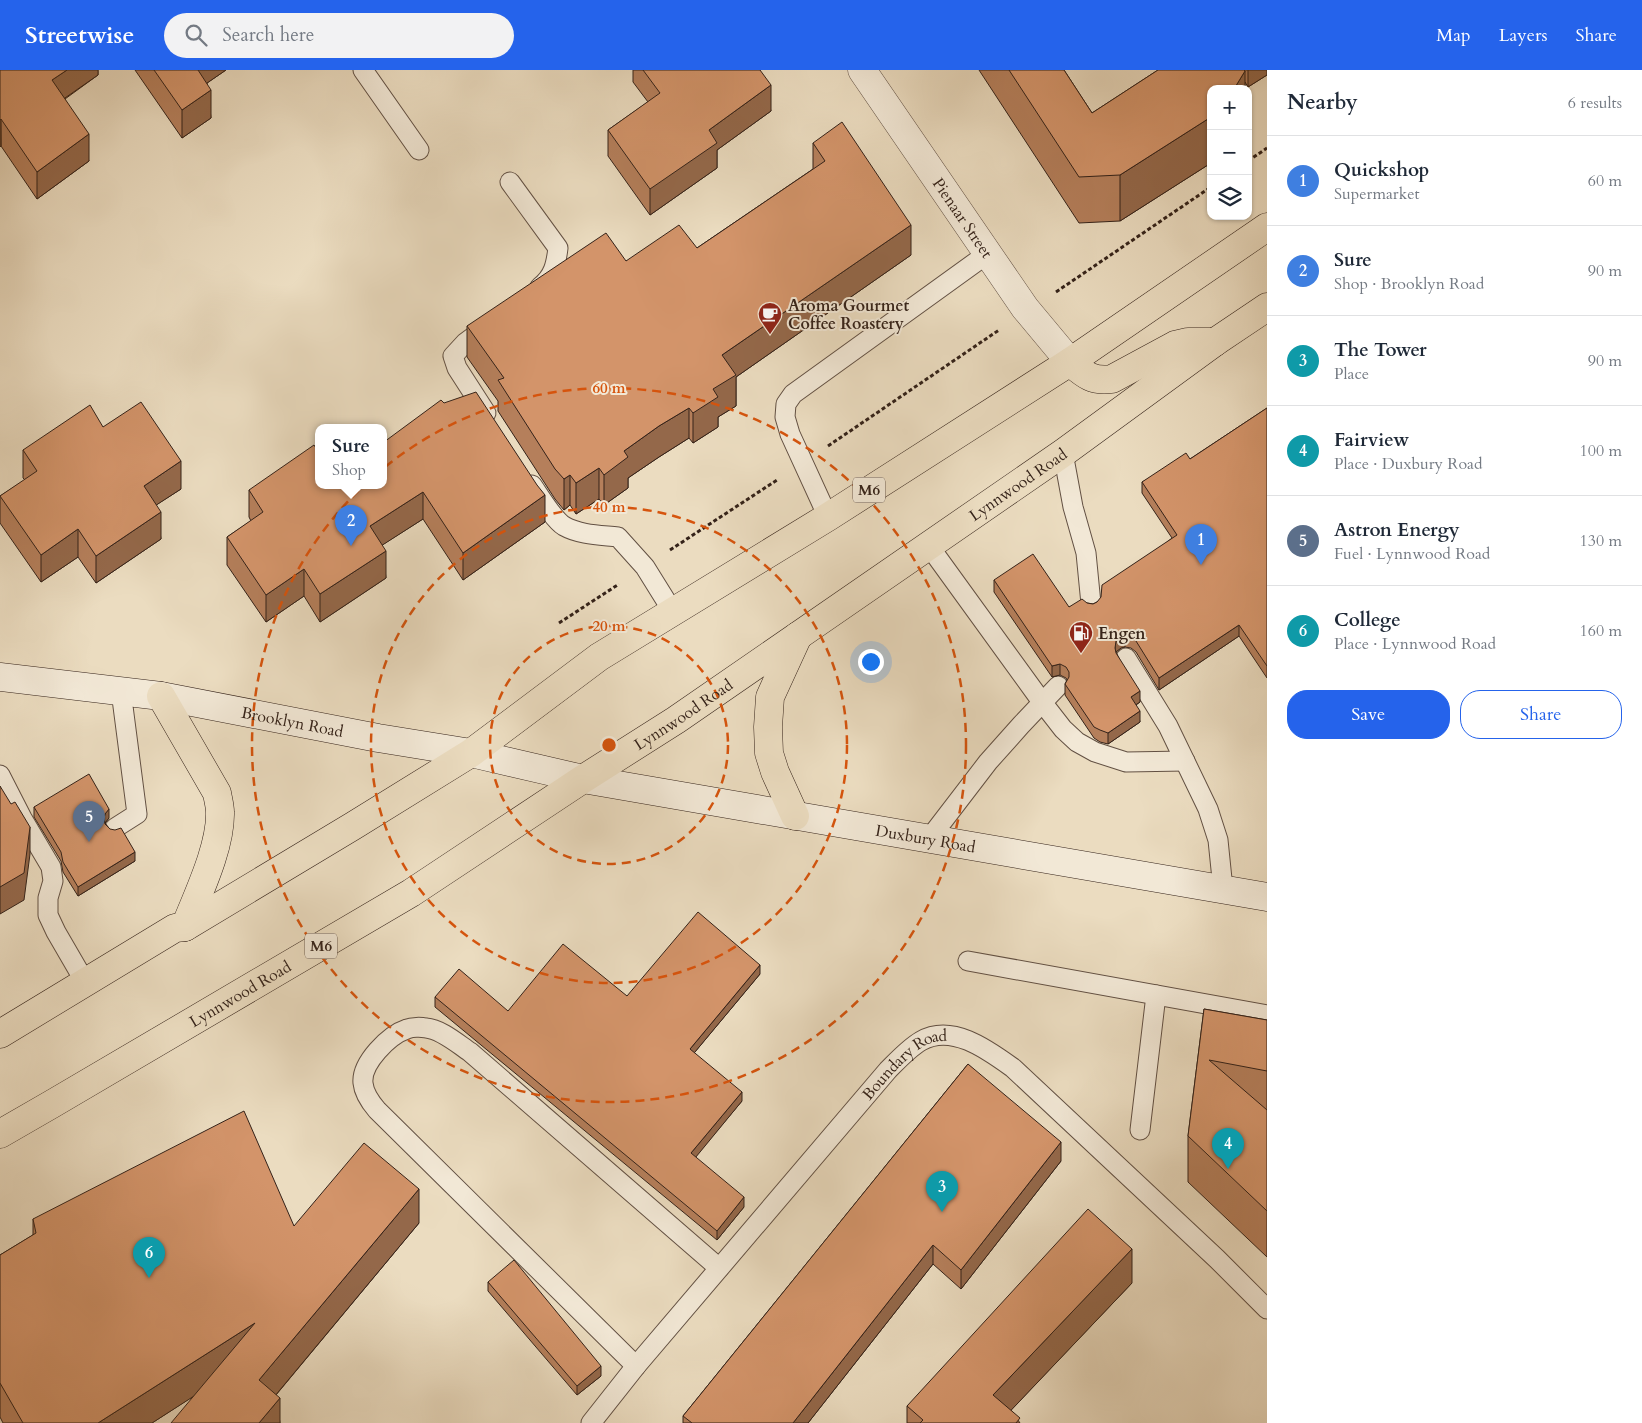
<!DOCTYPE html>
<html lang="en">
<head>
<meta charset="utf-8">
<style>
  :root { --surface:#fff; --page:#f2f2f3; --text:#1f2937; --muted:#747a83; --line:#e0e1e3; --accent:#2563eb }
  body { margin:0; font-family:Cardo,serif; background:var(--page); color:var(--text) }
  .controls { position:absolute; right:15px; top:15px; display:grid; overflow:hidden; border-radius:10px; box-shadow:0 1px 4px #0004 }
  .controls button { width:45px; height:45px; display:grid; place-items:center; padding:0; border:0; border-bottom:1px solid var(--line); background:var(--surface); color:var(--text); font:25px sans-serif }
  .you { position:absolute; left:870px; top:591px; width:18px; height:18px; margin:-12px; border:4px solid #fff; border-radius:50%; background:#1a73e8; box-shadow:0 0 0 8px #1a73e833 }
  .badge { display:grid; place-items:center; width:32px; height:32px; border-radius:50%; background:var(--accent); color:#fff; font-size:16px; font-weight:700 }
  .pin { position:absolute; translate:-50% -41px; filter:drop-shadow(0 1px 2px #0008) }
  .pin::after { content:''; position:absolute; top:26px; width:18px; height:15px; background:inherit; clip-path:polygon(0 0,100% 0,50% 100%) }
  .popup { position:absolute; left:315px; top:354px; width:72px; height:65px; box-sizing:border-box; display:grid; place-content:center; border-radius:10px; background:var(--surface); filter:drop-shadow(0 1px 4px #0005); font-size:16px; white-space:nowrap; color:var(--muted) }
  .popup b { font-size:19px; color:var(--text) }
  .popup::after { content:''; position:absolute; left:50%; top:100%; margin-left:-10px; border:10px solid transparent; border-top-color:var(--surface) }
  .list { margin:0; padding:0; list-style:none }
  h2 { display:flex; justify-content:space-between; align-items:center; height:65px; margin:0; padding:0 20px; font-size:21px }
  h2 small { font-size:16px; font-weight:400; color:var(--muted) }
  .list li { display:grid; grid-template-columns:32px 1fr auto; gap:15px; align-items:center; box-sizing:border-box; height:90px; padding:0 20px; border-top:1px solid var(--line) }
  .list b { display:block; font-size:19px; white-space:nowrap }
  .list p { margin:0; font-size:16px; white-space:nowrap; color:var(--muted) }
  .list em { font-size:16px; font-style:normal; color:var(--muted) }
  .actions { display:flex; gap:10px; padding:15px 20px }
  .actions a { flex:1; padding:11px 0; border:1px solid var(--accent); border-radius:20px; text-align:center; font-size:18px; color:var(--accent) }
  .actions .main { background:var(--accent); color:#fff }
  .icon { flex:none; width:28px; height:28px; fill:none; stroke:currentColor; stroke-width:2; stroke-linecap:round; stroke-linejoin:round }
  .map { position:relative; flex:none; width:1267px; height:1353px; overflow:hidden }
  header { display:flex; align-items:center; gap:30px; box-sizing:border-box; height:70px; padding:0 25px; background:var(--accent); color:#fff }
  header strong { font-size:24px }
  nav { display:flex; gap:28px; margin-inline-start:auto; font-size:18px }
  .search { width:350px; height:45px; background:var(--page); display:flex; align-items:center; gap:12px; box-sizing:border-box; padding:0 18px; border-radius:28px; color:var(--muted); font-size:19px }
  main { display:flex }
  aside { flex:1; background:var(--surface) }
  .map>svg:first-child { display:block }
</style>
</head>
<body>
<header>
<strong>Streetwise</strong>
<div class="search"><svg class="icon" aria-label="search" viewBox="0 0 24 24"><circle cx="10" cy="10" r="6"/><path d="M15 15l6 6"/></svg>Search here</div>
<nav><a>Map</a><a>Layers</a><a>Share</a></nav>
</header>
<main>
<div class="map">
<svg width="1267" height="1353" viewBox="0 0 1267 1353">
  <rect width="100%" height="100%" fill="#ebdcc0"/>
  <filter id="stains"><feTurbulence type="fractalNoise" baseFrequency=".004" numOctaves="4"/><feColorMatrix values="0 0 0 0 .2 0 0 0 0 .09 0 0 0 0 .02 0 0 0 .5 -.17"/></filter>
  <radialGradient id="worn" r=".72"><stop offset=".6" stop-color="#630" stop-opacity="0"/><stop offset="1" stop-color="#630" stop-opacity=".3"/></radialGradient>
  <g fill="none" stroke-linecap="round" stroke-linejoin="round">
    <g stroke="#625043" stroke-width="21">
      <g id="lane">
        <polyline points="363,0 419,80"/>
        <path d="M510,112L558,178C556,194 554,206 540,217"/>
        <polyline points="486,343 457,298 453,286 465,273 488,256"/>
        <polyline points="1063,383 1073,437 1086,483 1091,534"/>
        <path d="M532,415C539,425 554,450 564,456C580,465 600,465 618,467L645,497L673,542"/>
        <polyline points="828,447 790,364 785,347 786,334 793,324 987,184"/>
        <polyline points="929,476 1042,632 1063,659 1077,672 1095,682 1126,692 1185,691"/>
        <polyline points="1126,588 1168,656 1208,739 1218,770 1223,819"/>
        <polyline points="0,705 22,748 51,797 53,811 48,828 48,845 56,862 85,912"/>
        <polyline points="115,758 137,744 121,621"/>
        <polyline points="929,769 988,692 1021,655 1058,616"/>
        <polyline points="968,891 1267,945"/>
        <polyline points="1140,1060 1156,925"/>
        <path d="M636,1296L377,1040C371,1033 364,1024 363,1013C361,993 389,965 407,959C412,957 421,957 426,958C441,959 458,974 470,982L719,1198"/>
        <path id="s1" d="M591,1353L636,1296L888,1000C898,990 909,978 921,971C952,953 988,980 1013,998L1217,1189L1267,1239"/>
      </g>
    </g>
    <g stroke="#625043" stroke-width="29">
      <g id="street">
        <path id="s2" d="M862,0L1025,238L1070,292"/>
      </g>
    </g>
    <g stroke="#342219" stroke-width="29">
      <g id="secondary">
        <path id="s3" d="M0,607L161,626L378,668L471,683L583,709L1267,827"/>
      </g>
    </g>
    <g stroke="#342219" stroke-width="29">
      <g id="primary">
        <path d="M1070,292C1084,304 1092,312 1112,309L1175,275L1188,272H1215"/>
        <path d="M161,626L217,723C218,729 220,736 220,742C221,777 198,824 185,857"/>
        <polyline points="795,746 775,702 769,683 768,657 770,627 798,566"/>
        <polyline points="0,964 175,858 185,857 353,756 471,683 599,587 828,447 1070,292 1267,157"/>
        <path id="s4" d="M0,1064L52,1034L411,823L583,709L676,650L1063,383L1215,272L1267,237"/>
      </g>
    </g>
    <g stroke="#342219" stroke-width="3" stroke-dasharray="4 2.5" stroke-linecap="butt">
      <polyline points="1248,91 1267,78"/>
      <polyline points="1056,222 1211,117"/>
      <polyline points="828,376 999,260"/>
      <polyline points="670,480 777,410"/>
      <polyline points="559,553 619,514"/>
    </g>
    <use href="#lane" stroke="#f2e8d6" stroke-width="19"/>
    <use href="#street" stroke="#f2e8d6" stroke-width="28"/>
    <use href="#secondary" stroke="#f2e8d6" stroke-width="28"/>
    <use href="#primary" stroke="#ebdcc0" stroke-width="28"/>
  </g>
  <g fill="#b57f5b" stroke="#342219">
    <polygon points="0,0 98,0 98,5 65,29 89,91 37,129 1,76"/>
    <polygon points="135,0 226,0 207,13 211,48 182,68"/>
    <polygon points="633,0 760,0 771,41 717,80 717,98 650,145 608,86 608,60 648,32 633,12"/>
    <polygon points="979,0 1064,0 1092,43 1158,0 1267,0 1267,5 1248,17 1245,12 1245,19 1211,19 1211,93 1120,151 1079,153"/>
    <polygon points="813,73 911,185 736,307 736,336 718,347 718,357 693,373 689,368 659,387 628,408 628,418 604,435 599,429 576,444 570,435 564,440 555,429 498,341 498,331 467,287 467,256 626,191 697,178 813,99"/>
    <polygon points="1267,338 1267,608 1239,566 1159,620 1136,582 1131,578 1125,577 1121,578 1116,582 1140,632 1136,635 1140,652 1108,674 1100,672 1094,668 1065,625 1065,614 1067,610 1066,608 1060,605 1052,607 994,522 994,510 1069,537 1087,533 1093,534 1097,532 1172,468 1142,423 1142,412 1190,389"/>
    <polygon points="103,357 181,419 156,435 161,469 96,513 78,487 41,512 0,453 0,426 25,410 23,408 23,380"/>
    <polygon points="384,372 545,452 463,510 423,449 382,475 386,508 320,552 304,526 266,552 227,495 227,467 251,451 249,447 249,420 318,415 384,415"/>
    <polygon points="34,737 109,748 105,753 135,791 78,826 63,802 61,791 34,747"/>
    <polygon points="760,904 694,983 742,1031 695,1087 744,1137 717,1170 435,937 435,927 508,941 627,926"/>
    <polygon points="1204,939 1267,950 1267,1187 1188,1112 1188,1066"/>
    <polygon points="968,994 1061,1091 961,1219 933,1194 808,1353 683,1353 683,1346"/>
    <polygon points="33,1149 294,1156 419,1153 276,1325 280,1353 192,1327 152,1353 3,1353 0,1347 0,1185 33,1165"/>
    <polygon points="488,1212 601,1306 577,1325 488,1221"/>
    <polygon points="1132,1213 1011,1340 1020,1353 907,1353 907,1336"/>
  </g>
  <g fill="#94684a" stroke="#342219">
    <polygon points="67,0 98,0 98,5 52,37 52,10"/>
    <polygon points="194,0 226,0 194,22"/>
    <polygon points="1248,0 1267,0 1267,5 1248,17"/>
    <polygon points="1245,1 1245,19 1234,19"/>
    <polygon points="771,15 771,41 717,80 717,98 650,145 650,119 709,60"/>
    <polygon points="211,20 211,48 182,68 182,40"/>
    <polygon points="1211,47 1211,93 1120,151 1120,105"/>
    <polygon points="1,49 1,76 0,77 0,50"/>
    <polygon points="89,64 89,91 37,129 37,102"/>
    <polygon points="911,155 911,185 736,307 736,336 718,347 718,357 693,373 693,343 722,285"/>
    <polygon points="689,338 689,368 659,387 628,408 628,418 604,435 604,405 624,381 659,356"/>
    <polygon points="181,391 181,419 144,443 144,416"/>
    <polygon points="599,398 599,429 576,444 576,413"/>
    <polygon points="570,405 570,435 564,440 564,409"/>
    <polygon points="423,422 423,449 370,483 370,456"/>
    <polygon points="545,425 545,452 463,510 463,483"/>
    <polygon points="161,442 161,469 96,513 96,486"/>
    <polygon points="78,459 78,487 41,512 41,485"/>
    <polygon points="386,481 386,508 320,552 320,524"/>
    <polygon points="304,499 304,526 266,552 266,525"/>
    <polygon points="1239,555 1239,566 1159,620 1159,608"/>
    <polygon points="1125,566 1125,577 1121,578 1116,582 1115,578 1116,571 1121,567"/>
    <polygon points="1060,594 1060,605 1052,607 1052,596"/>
    <polygon points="1140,621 1140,632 1131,638 1131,627"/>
    <polygon points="1140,641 1140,652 1108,674 1108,663"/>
    <polygon points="109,739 109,748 105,753 104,748 105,744"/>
    <polygon points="30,757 30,784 24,830 0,844 0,817"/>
    <polygon points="135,782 135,791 78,826 78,817"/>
    <polygon points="760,895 760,904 690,988 690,979"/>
    <polygon points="742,1022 742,1031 691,1093 691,1083"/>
    <polygon points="1061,1072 1061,1091 961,1219 961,1200"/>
    <polygon points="419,1119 419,1153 259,1345 259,1310"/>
    <polygon points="744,1127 744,1137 717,1170 717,1161"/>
    <polygon points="933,1175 933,1194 808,1353 793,1353"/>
    <polygon points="1132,1179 1132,1213 999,1353 993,1325"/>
    <polygon points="255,1253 255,1287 152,1353 98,1353"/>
    <polygon points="601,1296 601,1306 577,1325 577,1316"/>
    <polygon points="280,1328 280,1353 259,1353"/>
  </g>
  <g fill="#d3946a" stroke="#342219">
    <polygon points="0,0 67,0 52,10 89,64 37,102 1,49 0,50"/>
    <polygon points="154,0 198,0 211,20 182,40"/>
    <polygon points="643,0 760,0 771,15 709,60 717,73 650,119 608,60 660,23"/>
    <polygon points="1009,0 1064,0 1092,43 1158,0 1244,0 1245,1 1234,19 1211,19 1211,47 1120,105 1079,107"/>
    <polygon points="842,52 911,155 722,285 736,305 713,319 718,327 693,343 689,338 659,356 624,381 628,387 604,405 599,398 576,413 570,405 564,409 555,399 498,310 504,308 467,256 606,163 626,191 679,155 697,178 825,91 813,73"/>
    <polygon points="476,322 537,415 545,425 463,483 423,422 370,456 386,481 320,524 304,499 266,525 227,467 263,442 249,420 314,375 318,381 318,415 384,415 384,372 441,330 444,333"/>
    <polygon points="141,332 181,391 144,416 161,442 96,486 78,459 41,485 0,426 37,401 23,380 90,335 103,357"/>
    <polygon points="1267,338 1267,596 1239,555 1159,608 1136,571 1131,567 1125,566 1121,567 1116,571 1115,578 1116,583 1140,621 1131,627 1140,641 1108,663 1100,660 1094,657 1065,614 1069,607 1069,602 1066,597 1060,594 1052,596 994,510 1033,484 1069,537 1082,529 1087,533 1093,534 1097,532 1101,527 1102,515 1177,465 1142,412 1186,383 1190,389"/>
    <polygon points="89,704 109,739 105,744 104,748 105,754 110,759 115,760 121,758 135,782 78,817 63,792 61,782 34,737"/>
    <polygon points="0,716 11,734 15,732 30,757 24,803 0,817"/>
    <polygon points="698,842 760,895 690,979 742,1022 691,1083 744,1127 717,1161 435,927 459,899 508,941 563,874 627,926"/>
    <polygon points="1204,939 1267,950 1267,1001 1209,990 1267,1040 1267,1141 1188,1066"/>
    <polygon points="968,994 1061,1072 961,1200 933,1175 793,1353 692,1353 683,1346"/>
    <polygon points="244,1041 294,1156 364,1073 419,1119 259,1310 280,1328 259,1353 171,1353 255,1253 98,1353 23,1353 0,1313 0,1185 36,1163 33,1149"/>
    <polygon points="1088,1139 1132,1179 993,1325 1020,1348 1016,1353 920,1353 923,1350 907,1336"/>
    <polygon points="514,1190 601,1296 577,1316 488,1212"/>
  </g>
  <g fill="none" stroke="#d6540d" stroke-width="2.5" stroke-dasharray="9 6">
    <circle cx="609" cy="675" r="119"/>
    <circle cx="609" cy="675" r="238"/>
    <circle cx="609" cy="675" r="357"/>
  </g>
  <defs>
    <g id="cafe-pin" transform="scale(1.25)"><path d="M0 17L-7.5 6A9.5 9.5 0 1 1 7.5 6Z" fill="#8f2418" stroke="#f2e8d6"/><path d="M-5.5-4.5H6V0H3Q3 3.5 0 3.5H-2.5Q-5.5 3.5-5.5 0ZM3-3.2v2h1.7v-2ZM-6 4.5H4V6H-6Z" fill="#fff"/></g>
    <g id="fuel-pin" transform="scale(1.25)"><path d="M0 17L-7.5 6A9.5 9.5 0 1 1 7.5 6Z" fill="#8f2418" stroke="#f2e8d6"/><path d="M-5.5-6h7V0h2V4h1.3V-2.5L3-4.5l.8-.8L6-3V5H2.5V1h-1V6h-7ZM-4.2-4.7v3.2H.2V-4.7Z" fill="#fff"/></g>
  </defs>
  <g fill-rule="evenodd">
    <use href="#cafe-pin" x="770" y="244"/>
    <use href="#fuel-pin" x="1081" y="563"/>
  </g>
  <g text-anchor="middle" stroke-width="4" stroke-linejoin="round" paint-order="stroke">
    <g fill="#f2e8d6" stroke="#6d5d52" stroke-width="1">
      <rect x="853" y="407.5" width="32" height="25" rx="4"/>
      <rect x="305" y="863.5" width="32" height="25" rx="4"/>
    </g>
    <g font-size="15" font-weight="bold" fill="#342219">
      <text x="869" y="425">M6</text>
      <text x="321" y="881">M6</text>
    </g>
    <g font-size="16" fill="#342219" stroke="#f2e8d6">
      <text dy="6" stroke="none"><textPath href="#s2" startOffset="179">Pienaar Street</textPath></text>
      <text dy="6" stroke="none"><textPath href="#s4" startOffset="1208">Lynnwood Road</textPath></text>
      <text dy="6" stroke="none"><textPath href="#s4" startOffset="802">Lynnwood Road</textPath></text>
      <text dy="6" stroke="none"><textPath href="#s3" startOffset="296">Brooklyn Road</textPath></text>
      <text dy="6" stroke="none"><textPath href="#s3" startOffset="940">Duxbury Road</textPath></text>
      <text dy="6" stroke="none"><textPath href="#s4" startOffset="278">Lynnwood Road</textPath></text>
      <text dy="6" stroke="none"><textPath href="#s1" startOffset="479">Boundary Road</textPath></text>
    </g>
    <g font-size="16" font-weight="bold" fill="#342219" stroke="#f2e8d6" text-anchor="start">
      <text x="788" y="241">Aroma Gourmet<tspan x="788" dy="18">Coffee Roastery</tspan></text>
      <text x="1098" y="569">Engen</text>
    </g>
  </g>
  <circle cx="609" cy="675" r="8" fill="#d6540d" stroke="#f2e8d6" stroke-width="2.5"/>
  <g font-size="15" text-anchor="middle" font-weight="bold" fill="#d6540d" stroke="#f2e8d6" stroke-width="4" stroke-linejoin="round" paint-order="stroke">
    <text x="609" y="323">60 m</text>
    <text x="609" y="442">40 m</text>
    <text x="609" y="561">20 m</text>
  </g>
  <rect width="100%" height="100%" filter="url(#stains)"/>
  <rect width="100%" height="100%" fill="url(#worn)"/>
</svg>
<div class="controls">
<button>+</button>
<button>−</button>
<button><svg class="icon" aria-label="layers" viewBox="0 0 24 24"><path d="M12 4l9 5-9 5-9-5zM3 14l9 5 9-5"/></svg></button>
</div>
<div class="you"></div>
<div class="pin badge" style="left:1201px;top:495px;background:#3f7fe0">1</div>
<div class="pin badge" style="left:351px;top:476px;background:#3f7fe0">2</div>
<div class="popup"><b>Sure</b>Shop</div>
<div class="pin badge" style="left:942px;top:1142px;background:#0f9aa8">3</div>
<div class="pin badge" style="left:1228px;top:1099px;background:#0f9aa8">4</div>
<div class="pin badge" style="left:89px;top:772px;background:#5c6f8a">5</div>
<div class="pin badge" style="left:149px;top:1208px;background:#0f9aa8">6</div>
</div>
<aside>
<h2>Nearby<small>6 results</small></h2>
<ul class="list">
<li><span class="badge" style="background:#3f7fe0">1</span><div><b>Quickshop</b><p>Supermarket</p></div><em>60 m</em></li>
<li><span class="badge" style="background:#3f7fe0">2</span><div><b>Sure</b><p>Shop · Brooklyn Road</p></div><em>90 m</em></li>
<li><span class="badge" style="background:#0f9aa8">3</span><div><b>The Tower</b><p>Place</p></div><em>90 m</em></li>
<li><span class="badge" style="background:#0f9aa8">4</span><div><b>Fairview</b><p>Place · Duxbury Road</p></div><em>100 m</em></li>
<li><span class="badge" style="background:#5c6f8a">5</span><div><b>Astron Energy</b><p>Fuel · Lynnwood Road</p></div><em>130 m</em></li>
<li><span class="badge" style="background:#0f9aa8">6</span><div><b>College</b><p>Place · Lynnwood Road</p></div><em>160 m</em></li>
</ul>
<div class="actions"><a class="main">Save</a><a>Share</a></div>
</aside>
</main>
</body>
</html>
